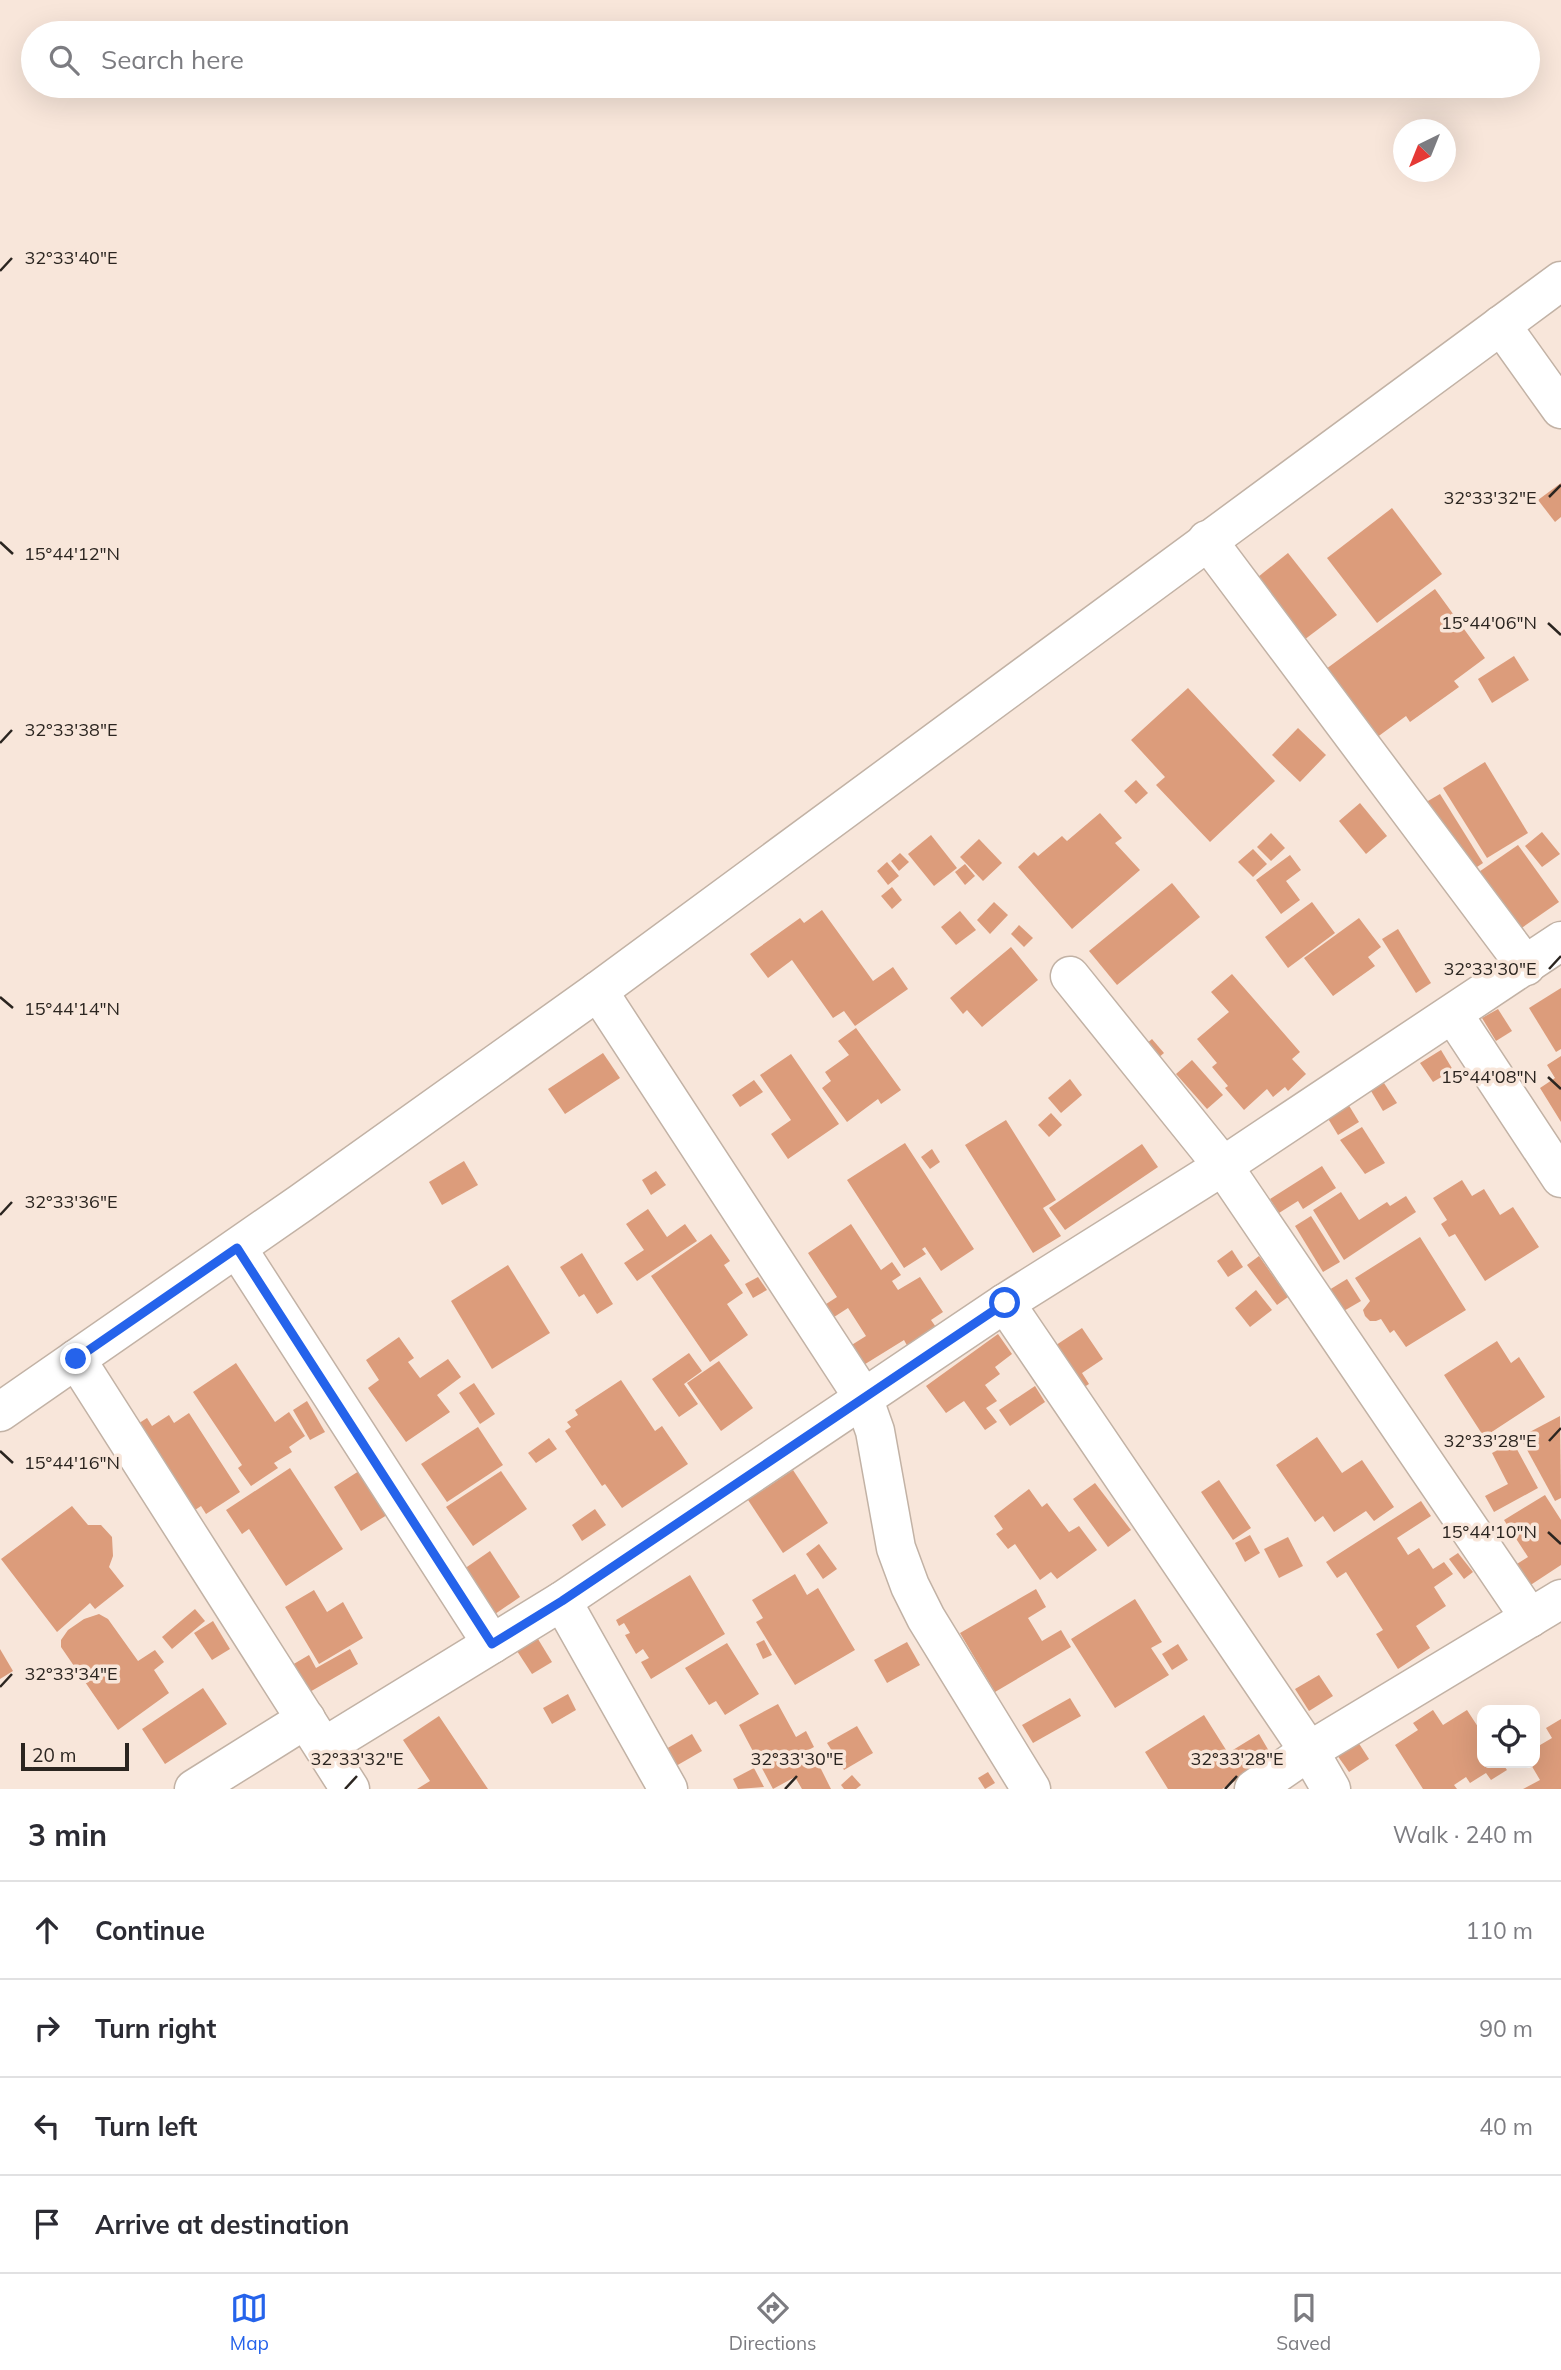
<!DOCTYPE html>
<html lang="en">
<head>
<meta charset="utf-8">
<style>
  :root { --surface:#fff; --page:#f2f2f3; --text:#2b2b33; --muted:#7c7c81; --line:#e1e1e2; --accent:#2563eb }
  body { margin:0; font-family:Mulish,sans-serif; background:var(--page); color:var(--text) }
  .controls { position:absolute; right:21px; bottom:21px; display:grid; overflow:hidden; border-radius:14px; box-shadow:0 7px 28px #0002 }
  .controls button { width:63px; height:63px; display:grid; place-items:center; padding:0; border:0; border-bottom:2px solid var(--line); background:var(--surface); color:var(--text); font:35px sans-serif }
  .compass { position:absolute; left:1393px; top:119px; width:63px; height:63px; border-radius:50%; background:var(--surface); box-shadow:0 7px 28px #0002; rotate:223deg }
  .scale { position:absolute; left:21px; bottom:18px; width:108px; box-sizing:border-box; padding-left:7px; border:4px solid #2b2520; border-top:0; font-size:19px; line-height:24px; white-space:nowrap; color:#2b2520; -webkit-text-stroke:5px #f8e6da; paint-order:stroke }
  .stop { position:absolute; width:21px; height:21px; margin:-16px; border:5px solid #2563eb; border-radius:50%; background:#fff }
  .stop.end { background:#2563eb; border-color:#fff; box-shadow:0 2px 7px #0008 }
  .list { margin:0; padding:0; list-style:none }
  h2 { display:flex; justify-content:space-between; align-items:center; height:91px; margin:0; padding:0 28px; font-size:30px }
  h2 small { font-size:23px; font-weight:400; color:var(--muted) }
  .list li { display:grid; grid-template-columns:46px 1fr auto; gap:21px; align-items:center; box-sizing:border-box; height:98px; padding:0 28px; border-top:2px solid var(--line) }
  .list b { display:block; font-size:26px; white-space:nowrap }
  .list em { font-size:23px; font-style:normal; color:var(--muted) }
  .icon { flex:none; width:38px; height:38px; fill:none; stroke:currentColor; stroke-width:2; stroke-linecap:round; stroke-linejoin:round }
  .map { position:relative; flex:none; width:1561px; height:1789px; overflow:hidden }
  .search { position:absolute; background:var(--surface); box-shadow:0 7px 28px #0002; left:21px; right:21px; top:21px; height:77px; display:flex; align-items:center; gap:18px; box-sizing:border-box; padding:0 24px; border-radius:38px; color:var(--muted); font-size:26px }
  .sheet { height:483px; background:var(--surface) }
  nav { display:flex; justify-content:space-around; align-items:center; box-sizing:border-box; height:98px; border-top:2px solid var(--line); background:var(--surface); font-size:19px; color:var(--muted) }
  nav a { display:grid; justify-items:center; gap:4px }
  nav .on { color:var(--accent) }
  .map>svg:first-child { display:block }
</style>
</head>
<body>
<div class="map">
<svg width="1561" height="1789" viewBox="0 0 1561 1789">
  <rect width="100%" height="100%" fill="#f8e6da"/>
  <g fill="#dc9c7b">
    <polygon points="1561,483 1561,517 1555,522 1538,500"/>
    <polygon points="1392,508 1442,574 1377,623 1327,558"/>
    <polygon points="1288,553 1337,615 1300,643 1253,581"/>
    <polygon points="1435,589 1485,658 1454,681 1459,687 1410,722 1406,716 1376,738 1326,669"/>
    <polygon points="1514,656 1529,680 1492,703 1478,679"/>
    <polygon points="1188,688 1275,781 1210,842 1156,785 1165,777 1131,740"/>
    <polygon points="1298,728 1326,755 1300,782 1272,755"/>
    <polygon points="1485,762 1528,833 1487,858 1443,788"/>
    <polygon points="1136,780 1148,793 1136,804 1124,791"/>
    <polygon points="1440,794 1483,863 1465,875 1421,805"/>
    <polygon points="1360,803 1387,836 1366,854 1339,821"/>
    <polygon points="1100,813 1122,838 1115,843 1140,870 1072,929 1018,867 1034,852 1038,856 1062,836 1067,841"/>
    <polygon points="1542,832 1560,854 1542,867 1525,846"/>
    <polygon points="1271,833 1285,848 1271,861 1257,847"/>
    <polygon points="931,835 957,868 934,886 908,854"/>
    <polygon points="979,839 1002,863 983,881 960,857"/>
    <polygon points="1518,845 1559,902 1513,934 1473,876"/>
    <polygon points="1253,849 1267,864 1253,877 1238,862"/>
    <polygon points="900,853 909,862 899,871 891,861"/>
    <polygon points="1290,855 1301,870 1286,881 1300,900 1281,914 1256,880"/>
    <polygon points="887,862 899,876 888,885 877,871"/>
    <polygon points="965,864 975,876 965,885 955,872"/>
    <polygon points="1172,883 1200,917 1117,985 1089,951"/>
    <polygon points="892,887 902,900 892,909 881,896"/>
    <polygon points="994,902 1008,915 990,934 977,920"/>
    <polygon points="1312,902 1335,933 1288,968 1265,937"/>
    <polygon points="822,910 873,981 893,967 908,989 855,1026 844,1011 833,1018 792,960 768,978 750,954 800,918 804,923"/>
    <polygon points="960,911 976,930 956,945 941,927"/>
    <polygon points="1359,918 1381,947 1368,957 1375,966 1333,996 1304,958"/>
    <polygon points="1019,925 1033,938 1024,947 1011,934"/>
    <polygon points="1398,929 1431,983 1416,993 1382,939"/>
    <polygon points="1011,947 1038,980 982,1027 967,1010 963,1014 950,998"/>
    <polygon points="1232,974 1300,1052 1292,1059 1306,1074 1288,1091 1285,1087 1273,1097 1267,1089 1244,1110 1225,1088 1228,1086 1212,1067 1217,1063 1197,1039 1229,1012 1211,992"/>
    <polygon points="1561,988 1561,1049 1556,1052 1529,1008"/>
    <polygon points="1498,1009 1512,1031 1496,1041 1482,1018"/>
    <polygon points="856,1028 901,1090 881,1104 878,1099 847,1122 822,1088 831,1081 825,1072 849,1055 838,1041"/>
    <polygon points="1152,1039 1164,1053 1151,1064 1139,1050"/>
    <polygon points="1441,1050 1453,1070 1433,1082 1420,1063"/>
    <polygon points="603,1053 620,1078 565,1114 548,1089"/>
    <polygon points="791,1054 839,1124 788,1159 771,1134 791,1120 760,1075"/>
    <polygon points="1561,1056 1561,1122 1540,1088 1555,1078 1547,1065"/>
    <polygon points="1192,1060 1223,1095 1207,1109 1176,1074"/>
    <polygon points="1070,1079 1082,1095 1061,1113 1048,1098"/>
    <polygon points="754,1080 763,1092 740,1107 732,1095"/>
    <polygon points="1384,1083 1397,1103 1383,1111 1371,1091"/>
    <polygon points="1348,1104 1359,1122 1338,1135 1327,1117"/>
    <polygon points="1051,1113 1062,1125 1049,1137 1038,1125"/>
    <polygon points="1006,1120 1056,1200 1043,1208 1061,1236 1033,1253 965,1145"/>
    <polygon points="1362,1127 1385,1163 1365,1174 1340,1140"/>
    <polygon points="905,1143 974,1249 941,1271 925,1247 922,1249 926,1254 904,1268 847,1180"/>
    <polygon points="1142,1144 1158,1167 1065,1230 1049,1208"/>
    <polygon points="932,1149 940,1162 930,1169 921,1157"/>
    <polygon points="464,1161 478,1185 442,1205 429,1182"/>
    <polygon points="1322,1166 1336,1188 1303,1209 1298,1201 1279,1213 1270,1199"/>
    <polygon points="656,1171 666,1185 651,1195 642,1180"/>
    <polygon points="1462,1180 1472,1196 1484,1189 1500,1215 1513,1207 1539,1247 1485,1281 1455,1234 1449,1237 1441,1224 1447,1220 1433,1198"/>
    <polygon points="1341,1192 1359,1220 1387,1202 1390,1206 1406,1196 1416,1212 1344,1260 1313,1210"/>
    <polygon points="648,1209 667,1237 685,1224 697,1241 637,1281 624,1263 644,1250 626,1224"/>
    <polygon points="1311,1216 1340,1262 1323,1272 1295,1226"/>
    <polygon points="851,1224 881,1270 892,1262 901,1275 892,1281 898,1290 920,1277 943,1312 931,1320 938,1330 909,1349 904,1340 862,1366 850,1346 866,1336 848,1308 831,1319 823,1306 837,1297 808,1253"/>
    <polygon points="711,1234 730,1261 724,1265 743,1293 727,1304 748,1335 710,1362 651,1276"/>
    <polygon points="1420,1237 1466,1310 1406,1347 1394,1330 1390,1333 1381,1319 1376,1321 1370,1321 1365,1316 1363,1310 1370,1301 1355,1278"/>
    <polygon points="1232,1250 1243,1267 1228,1277 1217,1261"/>
    <polygon points="582,1253 613,1304 597,1314 584,1294 579,1297 560,1267"/>
    <polygon points="1259,1256 1288,1297 1277,1305 1247,1265"/>
    <polygon points="508,1265 550,1333 492,1369 451,1301"/>
    <polygon points="758,1277 767,1290 753,1298 745,1284"/>
    <polygon points="1347,1279 1361,1301 1342,1312 1329,1290"/>
    <polygon points="1256,1290 1272,1310 1250,1327 1235,1308"/>
    <polygon points="1082,1328 1103,1359 1082,1373 1089,1384 1078,1391 1050,1349"/>
    <polygon points="998,1334 1012,1354 995,1367 1000,1374 985,1385 997,1401 986,1408 997,1422 985,1430 964,1401 946,1413 926,1386"/>
    <polygon points="399,1337 414,1358 408,1362 420,1378 448,1359 461,1377 437,1395 450,1412 406,1442 368,1388 379,1380 366,1360"/>
    <polygon points="1497,1341 1511,1363 1519,1357 1545,1397 1484,1437 1444,1375"/>
    <polygon points="689,1353 702,1371 684,1384 698,1404 679,1417 652,1379"/>
    <polygon points="719,1361 753,1408 721,1431 687,1383"/>
    <polygon points="236,1363 275,1422 289,1412 305,1436 289,1447 292,1452 274,1463 278,1468 251,1486 238,1468 242,1465 193,1392"/>
    <polygon points="621,1380 655,1431 662,1426 688,1464 622,1508 605,1484 602,1486 565,1431 571,1427 567,1422 578,1415 575,1410"/>
    <polygon points="474,1383 495,1414 480,1424 459,1393"/>
    <polygon points="1035,1386 1045,1402 1010,1426 999,1410"/>
    <polygon points="307,1401 325,1432 310,1440 293,1410"/>
    <polygon points="189,1413 240,1492 206,1514 201,1506 189,1514 133,1427 147,1418 152,1426 169,1415 174,1423"/>
    <polygon points="1560,1416 1561,1498 1555,1501 1520,1437"/>
    <polygon points="478,1427 503,1465 447,1502 421,1464"/>
    <polygon points="1317,1437 1342,1473 1362,1460 1394,1507 1374,1521 1366,1511 1334,1532 1323,1516 1315,1522 1276,1465"/>
    <polygon points="549,1438 557,1449 536,1463 528,1453"/>
    <polygon points="1513,1442 1538,1488 1494,1512 1485,1496 1508,1484 1492,1453"/>
    <polygon points="290,1468 343,1549 286,1586 249,1529 242,1534 226,1510"/>
    <polygon points="793,1470 828,1523 783,1553 748,1500"/>
    <polygon points="359,1471 387,1515 361,1531 334,1487"/>
    <polygon points="501,1471 527,1509 473,1546 446,1507"/>
    <polygon points="1219,1480 1251,1528 1233,1540 1201,1492"/>
    <polygon points="1095,1483 1131,1530 1108,1547 1073,1499"/>
    <polygon points="1029,1489 1042,1507 1047,1503 1069,1532 1079,1526 1097,1550 1057,1579 1051,1572 1040,1580 1015,1544 1008,1549 996,1534 1003,1529 994,1516"/>
    <polygon points="1545,1495 1561,1520 1561,1565 1526,1588 1512,1567 1528,1557 1504,1520"/>
    <polygon points="1421,1501 1431,1516 1397,1538 1408,1555 1419,1548 1433,1569 1444,1562 1453,1574 1434,1587 1446,1606 1416,1626 1430,1648 1398,1669 1376,1634 1383,1630 1346,1572 1337,1578 1326,1562"/>
    <polygon points="72,1506 88,1525 101,1525 112,1537 113,1556 109,1567 124,1586 95,1609 90,1603 57,1632 1,1559"/>
    <polygon points="595,1509 606,1525 582,1541 572,1525"/>
    <polygon points="1250,1535 1260,1553 1245,1562 1235,1543"/>
    <polygon points="1288,1537 1303,1566 1279,1578 1264,1549"/>
    <polygon points="819,1544 837,1569 823,1579 806,1554"/>
    <polygon points="490,1551 520,1597 495,1614 464,1569"/>
    <polygon points="1458,1553 1473,1572 1464,1579 1449,1559"/>
    <polygon points="795,1574 807,1595 818,1588 855,1650 795,1685 756,1622 763,1618 752,1600"/>
    <polygon points="690,1575 725,1634 651,1679 641,1662 649,1658 643,1649 636,1654 625,1635 630,1633 624,1623 619,1626 616,1620"/>
    <polygon points="1036,1589 1046,1607 1028,1618 1042,1641 1061,1630 1071,1647 995,1692 960,1633"/>
    <polygon points="314,1590 327,1612 343,1602 363,1638 319,1664 285,1607"/>
    <polygon points="1135,1599 1162,1642 1151,1648 1169,1675 1115,1708 1071,1639"/>
    <polygon points="195,1609 205,1621 172,1649 162,1637"/>
    <polygon points="99,1614 108,1619 138,1661 155,1650 164,1662 154,1670 169,1693 118,1730 61,1647 61,1640 68,1630 84,1619"/>
    <polygon points="213,1621 230,1649 212,1660 194,1633"/>
    <polygon points="538,1639 552,1662 532,1674 517,1651"/>
    <polygon points="764,1640 772,1655 763,1659 756,1644"/>
    <polygon points="907,1642 920,1665 887,1683 874,1660"/>
    <polygon points="727,1643 759,1694 725,1715 716,1701 709,1705 685,1668"/>
    <polygon points="1178,1644 1188,1660 1172,1670 1162,1654"/>
    <polygon points="0,1649 13,1671 0,1679"/>
    <polygon points="350,1649 358,1664 308,1693 292,1665 309,1655 316,1668"/>
    <polygon points="1319,1675 1333,1696 1309,1711 1295,1689"/>
    <polygon points="203,1688 227,1724 165,1764 142,1729"/>
    <polygon points="568,1694 576,1710 552,1724 543,1708"/>
    <polygon points="1070,1698 1081,1716 1033,1743 1022,1725"/>
    <polygon points="778,1704 796,1737 806,1731 814,1747 803,1753 806,1759 814,1755 831,1789 802,1789 795,1777 773,1789 739,1725"/>
    <polygon points="1433,1710 1443,1725 1467,1710 1482,1733 1482,1763 1502,1763 1507,1770 1491,1780 1486,1773 1470,1783 1466,1777 1454,1785 1457,1789 1423,1789 1395,1745 1418,1730 1413,1723"/>
    <polygon points="1204,1715 1228,1753 1259,1734 1273,1758 1222,1789 1168,1789 1145,1752"/>
    <polygon points="439,1716 488,1789 417,1789 430,1781 403,1740"/>
    <polygon points="1561,1719 1561,1789 1523,1789 1540,1780 1530,1763 1535,1763 1535,1748 1552,1738 1546,1728"/>
    <polygon points="857,1726 873,1753 844,1770 827,1743"/>
    <polygon points="1349,1728 1369,1759 1349,1772 1337,1755"/>
    <polygon points="692,1734 702,1751 676,1766 666,1749"/>
    <polygon points="754,1768 764,1787 738,1789 733,1779"/>
    <polygon points="988,1772 995,1783 985,1789 978,1778"/>
    <polygon points="852,1775 861,1785 856,1789 844,1789 841,1785"/>
  </g>
  <g fill="none" stroke-linecap="round" stroke-linejoin="round">
    <g stroke="#c2b2a5" stroke-width="41">
      <g id="minor">
        <polyline points="1501,325 1561,409"/>
        <polyline points="1207,540 1526,966"/>
        <polyline points="1070,976 1223,1166 1530,1618"/>
        <polyline points="598,991 863,1397 875,1431 896,1548 910,1586 926,1618 1031,1789"/>
        <polyline points="1453,1014 1561,1178"/>
        <polyline points="237,1248 492,1644"/>
        <polyline points="1005,1303 1309,1751 1331,1789"/>
        <polyline points="76,1359 350,1789"/>
        <polyline points="0,1412 301,1203 598,991 1561,281"/>
        <polyline points="562,1601 668,1789"/>
        <polyline points="324,1747 562,1601 1005,1303 1223,1166 1561,941"/>
        <polyline points="194,1789 306,1719"/>
        <polyline points="1254,1789 1309,1751 1561,1599"/>
      </g>
    </g>
    <use href="#minor" stroke="#fff" stroke-width="38"/>
  </g>
  <g fill="none" stroke-linecap="round" stroke-linejoin="round">
    <polyline stroke="#2563eb" stroke-width="9" points="76,1359 237,1248 492,1644 562,1601 1005,1303"/>
  </g>
  <path fill="none" stroke="#2b2520" stroke-width="2.5" d="M0,271L12,258M1549,497L1561,485M0,542L13,554M1548,623L1561,635M0,743L12,730M1549,969L1561,956M0,997L13,1008M1548,1077L1561,1089M0,1215L12,1202M1549,1441L1561,1428M0,1451L13,1463M1548,1532L1561,1544M0,1687L12,1674M345,1789L357,1776M785,1789L797,1776M1225,1789L1237,1776"/>
  <g font-size="18" text-anchor="middle" fill="#2b2520" stroke="#f8e6da" stroke-width="7" stroke-linejoin="round" paint-order="stroke">
    <text x="71" y="264">32°33'40"E</text>
    <text x="1490" y="504">32°33'32"E</text>
    <text x="72" y="560">15°44'12"N</text>
    <text x="1489" y="629">15°44'06"N</text>
    <text x="71" y="736">32°33'38"E</text>
    <text x="1490" y="975">32°33'30"E</text>
    <text x="72" y="1015">15°44'14"N</text>
    <text x="1489" y="1083">15°44'08"N</text>
    <text x="71" y="1208">32°33'36"E</text>
    <text x="1490" y="1447">32°33'28"E</text>
    <text x="72" y="1469">15°44'16"N</text>
    <text x="1489" y="1538">15°44'10"N</text>
    <text x="71" y="1680">32°33'34"E</text>
    <text x="357" y="1765">32°33'32"E</text>
    <text x="797" y="1765">32°33'30"E</text>
    <text x="1237" y="1765">32°33'28"E</text>
  </g>
</svg>
<div class="controls">
<button><svg class="icon" aria-label="locate" viewBox="0 0 24 24"><circle cx="12" cy="12" r="6"/><path d="M12 2v4M12 18v4M2 12h4M18 12h4"/></svg></button>
</div>
<svg class="compass" viewBox="-18 -18 36 36"><path d="M0-13l5 13h-10z" fill="#e53935"/><path d="M0 13l5-13h-10z" fill="#7c7c81"/></svg>
<div class="scale">20 m</div>
<div class="stop" style="left:1005px;top:1303px"></div>
<div class="stop end" style="left:76px;top:1359px"></div>
<div class="search"><svg class="icon" aria-label="search" viewBox="0 0 24 24"><circle cx="10" cy="10" r="6"/><path d="M15 15l6 6"/></svg>Search here</div>
</div>
<section class="sheet">
<h2>3 min<small>Walk · 240 m</small></h2>
<ul class="list">
<li><svg class="icon" aria-label="ahead" viewBox="0 0 24 24"><path d="M12 20V5M6 11l6-6 6 6"/></svg><div><b>Continue</b></div><em>110 m</em></li>
<li><svg class="icon" aria-label="right" viewBox="0 0 24 24"><path d="M7 20v-9h11M14 6l5 5-5 5"/></svg><div><b>Turn right</b></div><em>90 m</em></li>
<li><svg class="icon" aria-label="left" viewBox="0 0 24 24"><path d="M17 20v-9H6M10 6l-5 5 5 5"/></svg><div><b>Turn left</b></div><em>40 m</em></li>
<li><svg class="icon" aria-label="arrive" viewBox="0 0 24 24"><path d="M6 21V4h12l-3 4 3 4H6"/></svg><div><b>Arrive at destination</b></div></li>
</ul>
</section>
<nav>
<a class="on"><svg class="icon" aria-label="map" viewBox="0 0 24 24"><path d="M3 6l6-2 6 2 6-2v14l-6 2-6-2-6 2zM9 4v14M15 6v14"/></svg>Map</a>
<a><svg class="icon" aria-label="directions" viewBox="0 0 24 24"><path d="M12 3l9 9-9 9-9-9zM9 14v-3h6M13 9l2 2-2 2"/></svg>Directions</a>
<a><svg class="icon" aria-label="saved" viewBox="0 0 24 24"><path d="M7 4h10v16l-5-4-5 4z"/></svg>Saved</a>
</nav>
</body>
</html>
